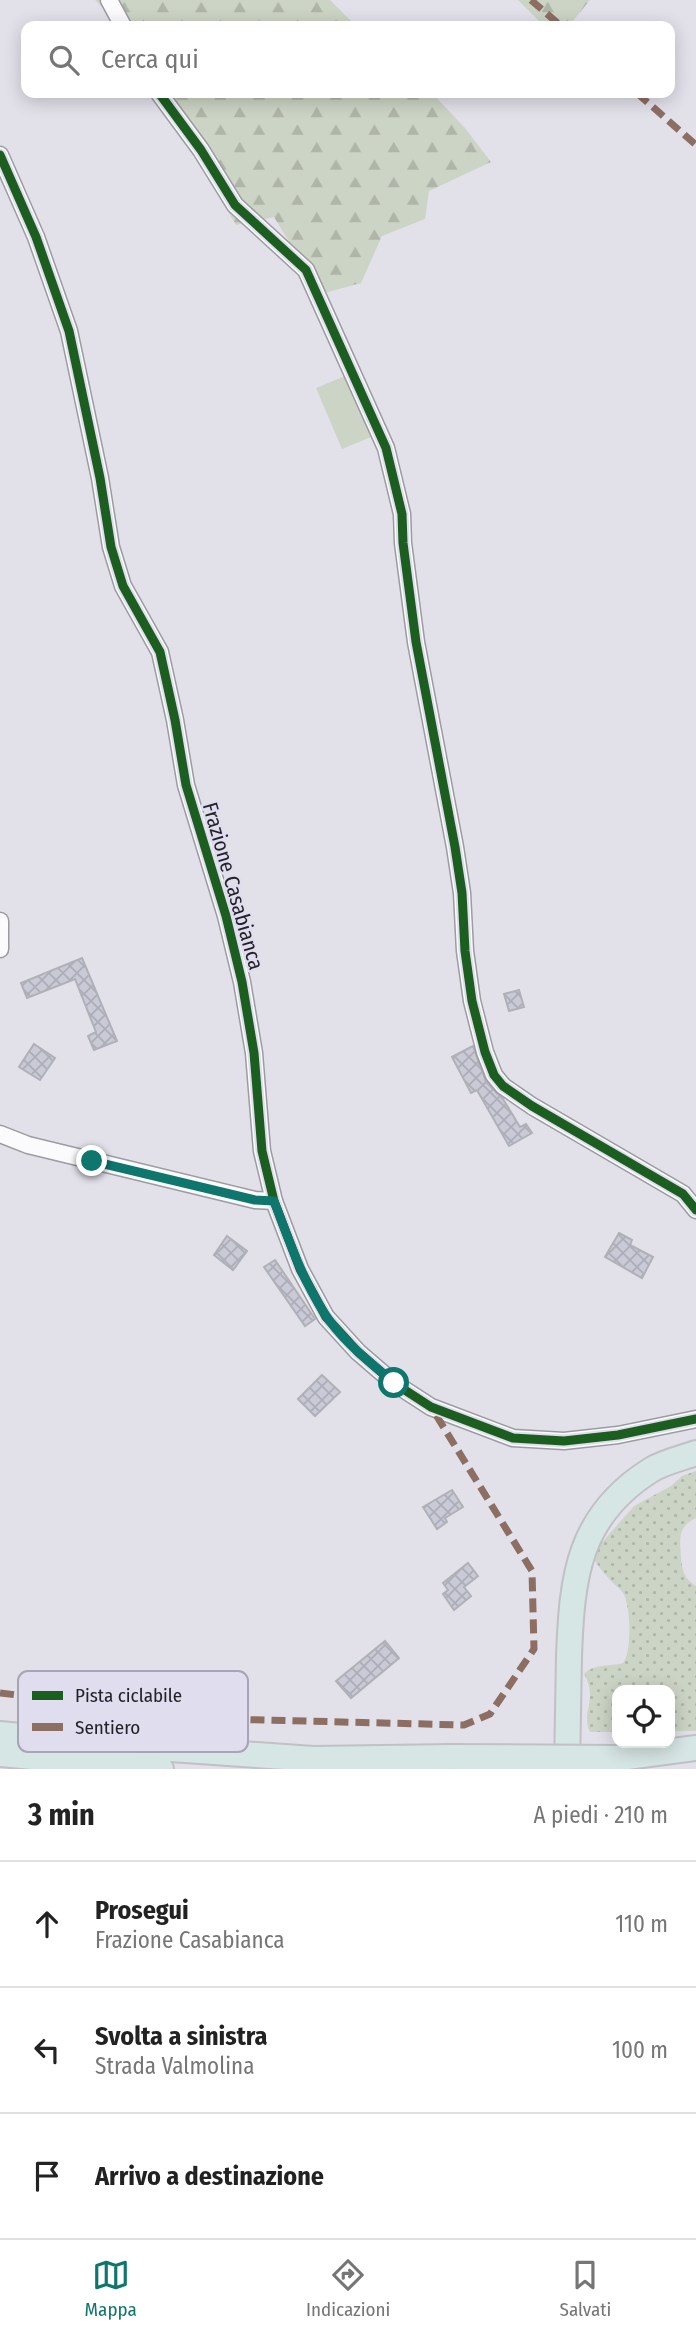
<!DOCTYPE html>
<html lang="it">
<head>
<meta charset="utf-8">
<style>
  :root { --surface:#fff; --page:#f6f6f6; --text:#222; --muted:#767676; --line:#e0e0e0; --accent:#0f766e }
  body { margin:0; font-family:"Fira Sans Condensed",sans-serif; background:var(--page); color:var(--text) }
  .controls { position:absolute; right:21px; bottom:21px; display:grid; overflow:hidden; border-radius:14px; box-shadow:0 4px 18px #0003 }
  .controls button { width:63px; height:63px; display:grid; place-items:center; padding:0; border:0; border-bottom:2px solid var(--line); background:var(--surface); color:var(--text); font:35px sans-serif }
  .stop { position:absolute; width:21px; height:21px; margin:-16px; border:5px solid #0f766e; border-radius:50%; background:#fff }
  .stop.end { background:#0f766e; border-color:#fff; box-shadow:0 2px 7px #0008 }
  .list { margin:0; padding:0; list-style:none }
  h2 { display:flex; justify-content:space-between; align-items:center; height:91px; margin:0; padding:0 28px; font-size:30px }
  h2 small { font-size:23px; font-weight:400; color:var(--muted) }
  .list li { display:grid; grid-template-columns:46px 1fr auto; gap:21px; align-items:center; box-sizing:border-box; height:126px; padding:0 28px; border-top:2px solid var(--line) }
  .list b { display:block; font-size:26px; white-space:nowrap }
  .list p { margin:0; font-size:23px; white-space:nowrap; color:var(--muted) }
  .list em { font-size:23px; font-style:normal; color:var(--muted) }
  .icon { flex:none; width:38px; height:38px; fill:none; stroke:currentColor; stroke-width:2; stroke-linecap:round; stroke-linejoin:round }
  .map { position:relative; flex:none; width:696px; height:1769px; overflow:hidden }
  .search { position:absolute; background:var(--surface); box-shadow:0 4px 18px #0003; left:21px; right:21px; top:21px; height:77px; display:flex; align-items:center; gap:18px; box-sizing:border-box; padding:0 24px; border-radius:14px; color:var(--muted); font-size:26px }
  .sheet { height:469px; background:var(--surface) }
  nav { display:flex; justify-content:space-around; align-items:center; box-sizing:border-box; height:98px; border-top:2px solid var(--line); background:var(--surface); font-size:19px; color:var(--muted) }
  nav a { display:grid; justify-items:center; gap:4px }
  nav .on { color:var(--accent) }
  .map>svg:first-child { display:block }
</style>
</head>
<body>
<div class="map">
<svg width="696" height="1769" viewBox="0 0 696 1769">
  <defs>
    <pattern id="grass-dots" width="8" height="8" patternUnits="userSpaceOnUse" patternTransform="scale(1.75)"><rect width="8" height="8" fill="#ccd4c5"/><path d="M2 2h.1M6 6h.1" fill="none" stroke="#afb6a9" stroke-width="1.8" stroke-linecap="round"/></pattern>
    <pattern id="forest-firs" width="22" height="20" patternUnits="userSpaceOnUse" patternTransform="scale(1.75)"><rect width="22" height="20" fill="#ccd4c5"/><path d="M5 1l3.5 6h-7zM16 11l3.5 6h-7z" fill="#afb6a9"/></pattern>
    <pattern id="building-cross-hatch" width="8" height="8" patternUnits="userSpaceOnUse" patternTransform="scale(1.75)"><rect width="8" height="8" fill="#cacad7"/><path d="M0 0l8 8M0 8l8-8" fill="none" stroke="#adadb9"/></pattern>
  </defs>
  <rect width="100%" height="100%" fill="#e2e1ea"/>
  <path fill="url(#grass-dots)" d="M696,1471V1518C677,1527 680,1539 681,1557C682,1570 684,1579 696,1586V1731H670V1690H617V1732H590C580,1713 599,1699 584,1674C595,1663 609,1667 623,1663C632,1653 631,1605 623,1593C620,1588 616,1586 611,1581C603,1573 597,1564 591,1555L634,1506L671,1486L682,1476Z"/>
  <g fill="url(#forest-firs)">
    <polygon points="95,0 330,0 356,26 121,26"/>
    <polygon points="518,0 590,0 569,26 544,26"/>
    <polygon points="170,93 432,93 465,128 491,162 429,191 425,219 382,236 361,283 321,294 274,217 236,225 188,145 184,117"/>
  </g>
  <polygon fill="#ccd4c5" points="345,376 371,437 342,449 316,388"/>
  <g fill="url(#building-cross-hatch)" stroke="#b0b0b7" stroke-width="2">
    <polygon points="82,958 117,1041 94,1050 88,1036 96,1032 75,979 27,998 21,983"/>
    <polygon points="519,990 524,1007 509,1011 504,994"/>
    <polygon points="34,1044 55,1058 40,1080 19,1067"/>
    <polygon points="473,1046 486,1082 503,1099 520,1127 526,1124 532,1133 509,1146 477,1090 471,1093 452,1057"/>
    <polygon points="619,1233 632,1240 630,1245 653,1257 642,1278 605,1257"/>
    <polygon points="227,1236 247,1251 233,1270 214,1255"/>
    <polygon points="275,1260 315,1319 305,1326 264,1267"/>
    <polygon points="322,1375 340,1392 315,1416 298,1399"/>
    <polygon points="452,1490 463,1507 445,1518 447,1522 437,1529 423,1507"/>
    <polygon points="468,1563 478,1576 464,1587 471,1596 454,1610 443,1594 448,1590 443,1583"/>
    <polygon points="385,1641 399,1658 351,1698 336,1681"/>
  </g>
  <g fill="none" stroke-linecap="round" stroke-linejoin="round">
    <g stroke="#9c9ba2" stroke-width="19">
      <g id="minor">
        <polyline points="109,0 123,26"/>
        <polyline points="159,93 201,150 235,205 306,270 386,448 402,514 403,543 416,642 455,847 462,893 465,951 472,1001 485,1052 494,1075 503,1086 532,1106 683,1194 696,1210"/>
        <polyline points="0,155 36,237 69,331 100,478 111,547 123,586 160,652 175,720 186,785 226,916 242,982 254,1053 262,1151 274,1201 300,1269 326,1317 358,1352 394,1383 431,1407 513,1438 564,1441 618,1435 696,1419"/>
        <polyline points="0,921 0,949"/>
        <polyline points="0,1134 28,1145 255,1200 274,1201"/>
      </g>
    </g>
    <g stroke="#c0c0c5" stroke-width="28">
      <g id="highway">
        <polyline points="0,1734 128,1746 313,1759 452,1757"/>
        <polyline points="0,1754 161,1769"/>
        <polyline points="620,1758 696,1748"/>
        <path d="M567,1769C568,1731 568,1694 569,1656C572,1576 578,1516 651,1470C664,1462 682,1458 696,1453"/>
      </g>
    </g>
    <use href="#minor" stroke="#fbfafc" stroke-width="16"/>
    <use href="#highway" stroke="#d6e6e4" stroke-width="24"/>
    <g stroke="#c0c0c5" stroke-width="28" stroke-linecap="butt">
      <polyline id="highway-bridge" points="452,1757 620,1758"/>
    </g>
    <use href="#highway-bridge" stroke="#d6e6e4" stroke-width="24"/>
    <g stroke="#8d6e63" stroke-width="7" stroke-dasharray="14 7" stroke-linecap="butt">
      <polyline points="531,0 561,26"/>
      <polyline points="637,93 696,145"/>
      <polyline points="0,1693 222,1719 464,1725 490,1714 534,1649 532,1571 433,1410"/>
    </g>
    <g stroke="#dfddee" stroke-width="13">
      <g id="cycleway">
        <polyline points="159,93 201,150 235,205 306,270 386,448 402,514 403,543 416,642 455,847 462,893 465,951 472,1001 485,1052 494,1075 503,1086 532,1106 683,1194 696,1210"/>
        <polyline points="0,155 36,237 69,331 100,478 111,547 123,586 160,652 175,720 186,785 226,916 242,982 254,1053 262,1151 274,1201 300,1269 326,1317 358,1352 394,1383 431,1407 513,1438 564,1441 618,1435 696,1419"/>
      </g>
    </g>
    <use href="#cycleway" stroke="#1b5e20" stroke-width="9"/>
  </g>
  <g fill="none" stroke-linecap="round" stroke-linejoin="round">
    <path stroke="#0f766e" stroke-width="9" d="M92,1161L255,1200L274,1201C289,1240 302,1279 325,1314C342,1341 370,1362 394,1383"/>
  </g>
  <g text-anchor="middle" stroke-width="5" stroke-linejoin="round" paint-order="stroke">
    <g font-size="21" fill="#232228" stroke="#dfddee">
      <text transform="translate(233 886) rotate(74)" y="7">Frazione Casabianca</text>
    </g>
  </g>
  <rect x="18" y="1671" width="230" height="81" rx="10" fill="#dfddee" stroke="#a7a5b3" stroke-width="2"/>
  <rect x="32" y="1691" width="31" height="9" fill="#1b5e20"/>
  <rect x="32" y="1723" width="31" height="8" fill="#8d6e63"/>
  <g font-size="19" fill="#232228">
    <text x="75" y="1702">Pista ciclabile</text>
    <text x="75" y="1734">Sentiero</text>
  </g>
</svg>
<div class="controls">
<button><svg class="icon" aria-label="locate" viewBox="0 0 24 24"><circle cx="12" cy="12" r="6"/><path d="M12 2v4M12 18v4M2 12h4M18 12h4"/></svg></button>
</div>
<div class="stop" style="left:394px;top:1383px"></div>
<div class="stop end" style="left:92px;top:1161px"></div>
<div class="search"><svg class="icon" aria-label="search" viewBox="0 0 24 24"><circle cx="10" cy="10" r="6"/><path d="M15 15l6 6"/></svg>Cerca qui</div>
</div>
<section class="sheet">
<h2>3 min<small>A piedi · 210 m</small></h2>
<ul class="list">
<li><svg class="icon" aria-label="ahead" viewBox="0 0 24 24"><path d="M12 20V5M6 11l6-6 6 6"/></svg><div><b>Prosegui</b><p>Frazione Casabianca</p></div><em>110 m</em></li>
<li><svg class="icon" aria-label="left" viewBox="0 0 24 24"><path d="M17 20v-9H6M10 6l-5 5 5 5"/></svg><div><b>Svolta a sinistra</b><p>Strada Valmolina</p></div><em>100 m</em></li>
<li><svg class="icon" aria-label="arrive" viewBox="0 0 24 24"><path d="M6 21V4h12l-3 4 3 4H6"/></svg><div><b>Arrivo a destinazione</b></div></li>
</ul>
</section>
<nav>
<a class="on"><svg class="icon" aria-label="map" viewBox="0 0 24 24"><path d="M3 6l6-2 6 2 6-2v14l-6 2-6-2-6 2zM9 4v14M15 6v14"/></svg>Mappa</a>
<a><svg class="icon" aria-label="directions" viewBox="0 0 24 24"><path d="M12 3l9 9-9 9-9-9zM9 14v-3h6M13 9l2 2-2 2"/></svg>Indicazioni</a>
<a><svg class="icon" aria-label="saved" viewBox="0 0 24 24"><path d="M7 4h10v16l-5-4-5 4z"/></svg>Salvati</a>
</nav>
</body>
</html>
